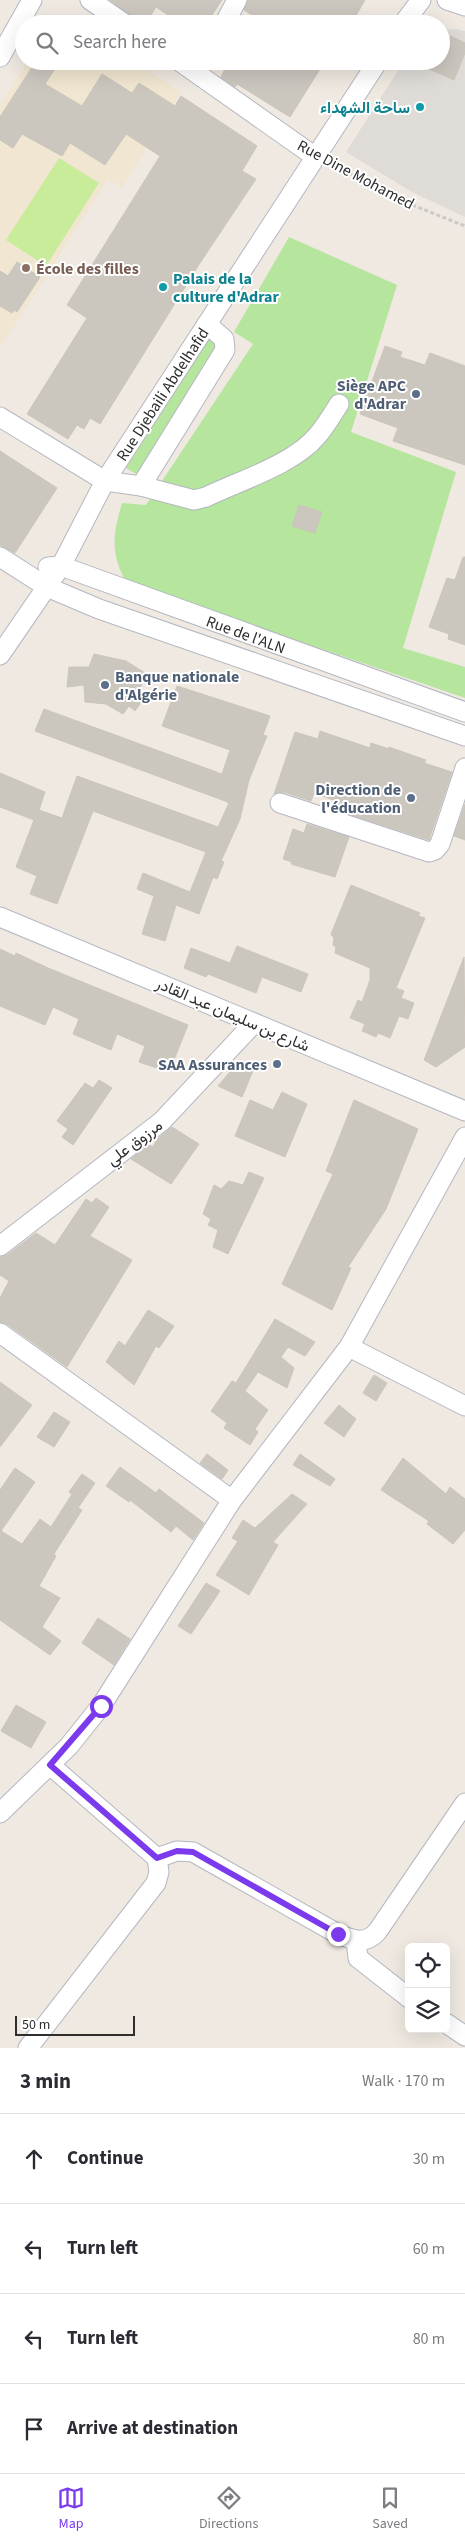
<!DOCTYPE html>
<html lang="en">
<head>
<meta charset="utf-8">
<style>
  :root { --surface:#fff; --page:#f2f2f3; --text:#2b2b33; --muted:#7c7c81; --line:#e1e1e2; --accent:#7c3aed }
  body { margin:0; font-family:"Source Sans 3",Vazirmatn,sans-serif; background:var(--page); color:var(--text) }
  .controls { position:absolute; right:15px; bottom:15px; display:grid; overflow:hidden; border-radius:8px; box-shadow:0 5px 20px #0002 }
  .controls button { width:45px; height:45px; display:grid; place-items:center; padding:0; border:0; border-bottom:1px solid var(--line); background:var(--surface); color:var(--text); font:25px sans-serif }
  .scale { position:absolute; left:15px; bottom:12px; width:120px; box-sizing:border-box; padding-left:5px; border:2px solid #2e2e2e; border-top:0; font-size:14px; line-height:18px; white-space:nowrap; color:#2e2e2e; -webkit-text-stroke:4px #fff; paint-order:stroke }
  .stop { position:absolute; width:15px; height:15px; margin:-11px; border:4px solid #7c3aed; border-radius:50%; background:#fff }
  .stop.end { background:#7c3aed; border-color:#fff; box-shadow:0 1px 5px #0008 }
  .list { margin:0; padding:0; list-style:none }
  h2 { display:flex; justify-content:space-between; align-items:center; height:65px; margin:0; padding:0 20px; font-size:21px }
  h2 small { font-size:16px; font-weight:400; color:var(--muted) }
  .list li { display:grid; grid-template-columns:32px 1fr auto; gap:15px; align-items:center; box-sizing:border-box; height:90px; padding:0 20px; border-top:1px solid var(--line) }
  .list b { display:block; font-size:19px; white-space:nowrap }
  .list em { font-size:16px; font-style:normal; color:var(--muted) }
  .icon { flex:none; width:28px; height:28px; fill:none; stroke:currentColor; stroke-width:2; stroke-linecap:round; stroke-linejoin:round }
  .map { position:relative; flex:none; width:465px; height:2048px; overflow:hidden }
  .search { position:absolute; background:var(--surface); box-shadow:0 5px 20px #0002; left:15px; right:15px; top:15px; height:55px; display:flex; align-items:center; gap:12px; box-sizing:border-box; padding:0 18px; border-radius:28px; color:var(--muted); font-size:19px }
  .sheet { height:425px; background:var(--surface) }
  nav { display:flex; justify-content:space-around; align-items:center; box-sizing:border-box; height:70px; border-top:1px solid var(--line); background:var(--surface); font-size:14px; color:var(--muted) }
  nav a { display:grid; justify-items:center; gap:2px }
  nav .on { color:var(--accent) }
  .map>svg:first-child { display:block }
</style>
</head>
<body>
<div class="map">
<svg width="465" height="2048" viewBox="0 0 465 2048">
  <rect width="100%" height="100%" fill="#efe9e1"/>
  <polygon fill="#f0e6d1" points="28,61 133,61 181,92 122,188 108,179 0,348 0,105"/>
  <g fill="#b6e59e">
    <path d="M289,237L397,285L351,432L456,472L403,648L465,667V698L126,582C110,553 113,534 122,503L146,505L253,344L234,332Z"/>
    <polygon points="210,338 222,346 138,475 126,468"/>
  </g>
  <polygon fill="#c9ec9a" points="59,158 99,183 46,266 6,240"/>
  <polygon fill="#dfdcd8" points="457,29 465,31 465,217 412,192 346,152 404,61 441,61 441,30"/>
  <g fill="#cbc7bf" stroke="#cbc5ba">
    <polygon points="110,0 222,0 206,24 182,24 156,7 145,24 140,24"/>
    <polygon points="248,0 365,0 351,24 266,24 244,10"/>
    <polygon points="451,36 465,43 465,53 454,80 411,61 441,61 441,38 447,41"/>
    <polygon points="36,61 60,61 45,84 82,106 102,74 132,93 139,83 175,106 181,96 257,146 242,171 256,179 200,263 100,424 90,418 84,429 77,425 68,439 27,414 87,318 67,305 160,156 126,134 105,165 70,143 62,156 22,134 13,148 0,140 0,117"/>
    <polygon points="229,61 325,61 290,117 237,84 235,87 221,77"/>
    <polygon points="17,262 40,277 17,312 14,310 12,313 0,306 0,271 8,276"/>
    <polygon points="385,346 402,352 400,357 425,365 430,353 465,366 465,465 393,441 398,428 360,414"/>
    <polygon points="0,451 57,488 15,553 0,545"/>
    <polygon points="299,505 322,512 315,533 292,526"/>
    <polygon points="463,557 465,557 465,645 448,639 449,634 429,627 447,578 455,580"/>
    <polygon points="94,654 126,661 145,673 140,690 147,694 135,711 129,706 123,714 106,704 85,702 84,685 67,687 69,667 89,667"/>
    <polygon points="177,686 270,716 263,735 267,736 249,780 240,819 221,861 224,862 217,879 213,877 199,914 176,905 165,941 142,934 154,896 137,889 143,873 190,892 206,852 93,811 57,904 30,894 37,876 16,867 34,820 0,807 0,773 45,792 39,810 62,818 77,776 218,827 229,803 225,801 35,731 44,709 222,774 230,750 162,726"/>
    <polygon points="320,731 370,748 371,743 389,749 389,747 426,760 424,763 452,772 429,840 336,810 339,802 314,793 311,801 284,792 274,794 295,732 318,739"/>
    <polygon points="465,804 465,840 454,836"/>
    <polygon points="307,824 349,837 335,877 291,864 292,862 283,859 293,829 304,833"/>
    <polygon points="351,885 420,913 418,916 425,918 396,988 404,991 401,998 414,1003 408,1019 399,1016 390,1038 378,1033 376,1037 362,1031 365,1024 350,1018 358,1000 362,1002 370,980 370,968 335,953 336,947 333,945 334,938 331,934"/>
    <polygon points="237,946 308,974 301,992 262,977 256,993 208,974 206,977 184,968 191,948 230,963"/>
    <polygon points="0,949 15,956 16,953 48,968 188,1025 169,1072 139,1062 145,1046 117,1034 111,1050 73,1034 79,1019 53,1007 45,1025 0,1006"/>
    <polygon points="464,957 465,1047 436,1067 424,1060"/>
    <polygon points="240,1060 255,1066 242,1097 218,1086"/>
    <polygon points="99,1080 112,1088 73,1145 62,1137 68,1129 57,1121 85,1083 93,1088"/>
    <polygon points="282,1092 307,1104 285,1157 235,1136 250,1100 273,1110"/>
    <polygon points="354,1100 418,1129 386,1209 348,1267 351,1268 332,1310 282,1284 333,1174 326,1171"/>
    <polygon points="172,1127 199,1144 171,1184 131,1159 149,1145 153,1147 157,1139"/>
    <polygon points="249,1172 264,1178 228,1254 213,1247 218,1230 208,1225 211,1219 203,1214 214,1185 221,1189 229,1181 243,1185"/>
    <polygon points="96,1198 109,1207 90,1236 132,1260 67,1367 7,1324 0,1322 0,1298 9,1281 0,1275 0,1257 7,1255 36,1233 55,1245 86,1199 92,1203"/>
    <polygon points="148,1310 174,1326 159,1348 156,1346 134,1385 106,1362 119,1341 125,1346"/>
    <polygon points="275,1319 315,1342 305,1356 288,1347 281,1357 294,1368 287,1388 258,1372 245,1391 268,1410 255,1429 258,1432 250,1445 224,1428 227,1423 211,1411 232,1381 236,1383"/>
    <polygon points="374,1375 387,1383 376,1401 363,1393"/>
    <polygon points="0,1382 32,1405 0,1447"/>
    <polygon points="339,1405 356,1419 344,1437 324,1423"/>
    <polygon points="54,1412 70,1422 54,1447 37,1437"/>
    <polygon points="207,1454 228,1470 222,1479 200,1463"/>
    <polygon points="300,1454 335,1479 330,1486 293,1465"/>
    <polygon points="403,1458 446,1494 450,1487 465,1499 465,1530 453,1544 427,1524 429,1521 381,1490"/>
    <polygon points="120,1467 156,1493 159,1489 204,1523 193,1540 176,1526 171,1532 130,1500 129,1502 106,1486"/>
    <polygon points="15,1468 35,1482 1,1531 22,1544 40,1519 51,1527 72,1494 69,1492 82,1474 95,1483 78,1508 82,1510 54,1554 56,1556 39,1586 60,1598 42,1627 61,1641 50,1655 0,1620 0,1490"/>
    <polygon points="292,1494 307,1504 273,1542 278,1545 249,1595 216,1575 238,1541 232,1538 243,1520 255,1528"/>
    <polygon points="206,1583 220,1591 191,1634 178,1626"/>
    <polygon points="98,1618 130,1639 114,1665 82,1643"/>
    <polygon points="16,1705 46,1722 31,1748 1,1731"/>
  </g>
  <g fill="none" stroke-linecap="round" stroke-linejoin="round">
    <g stroke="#b4b7c1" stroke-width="21">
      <g id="minor">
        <polyline points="90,0 125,24"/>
        <polyline points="447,0 465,6"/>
        <polyline points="224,24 237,0"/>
        <polyline points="403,24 421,0"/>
        <polyline points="0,57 32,0"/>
        <polyline points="179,61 314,156"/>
        <path d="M0,417L105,481L141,486L194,500L206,497C239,481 294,464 317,436C325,427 332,415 339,404"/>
        <polyline points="141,486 225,350 224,339 207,324"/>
        <polyline points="0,557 47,587 99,609 465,736"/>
        <polyline points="48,567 61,566 465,712"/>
        <polyline points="0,655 61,566 105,481 378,61"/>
        <polyline points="280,803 429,852 435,850 440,844 465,768"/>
        <polyline points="0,917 465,1111"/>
        <polyline points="0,1246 162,1121 254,1023"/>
        <polyline points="0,1333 232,1500"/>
        <polyline points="349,1347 465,1406"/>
        <polyline points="0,1813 69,1746 101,1706 232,1500 349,1347 465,1137"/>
        <path d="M157,1858L177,1851L193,1852L338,1934C353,1940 365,1945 377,1932L465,1803"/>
        <polyline points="356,1940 358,1958 409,1998"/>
        <polyline points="446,2023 465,2036"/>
        <polyline points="28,2048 156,1883 159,1872 157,1858 50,1765"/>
      </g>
    </g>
    <polyline stroke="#c9c9c9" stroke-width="3" stroke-dasharray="4 2.5" stroke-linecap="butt" points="331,164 415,206 465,226"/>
    <use href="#minor" stroke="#fff" stroke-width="19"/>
  </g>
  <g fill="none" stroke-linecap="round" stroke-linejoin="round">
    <polyline stroke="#7c3aed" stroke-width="6" points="101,1706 50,1765 157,1858 177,1851 193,1852 338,1934"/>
  </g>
  <g fill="#0f9aa8" stroke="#fff" stroke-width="2">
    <circle cx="420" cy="107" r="5"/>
    <circle cx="163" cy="287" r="5"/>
  </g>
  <circle fill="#8d6e63" stroke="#fff" stroke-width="2" cx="26" cy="268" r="5"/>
  <g fill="#5c6f8a" stroke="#fff" stroke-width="2">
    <circle cx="416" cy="394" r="5"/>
    <circle cx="105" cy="685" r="5"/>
    <circle cx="411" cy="798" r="5"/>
    <circle cx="277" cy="1064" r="5"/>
  </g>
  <g text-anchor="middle" stroke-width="4" stroke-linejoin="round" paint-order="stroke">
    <g font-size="16" font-weight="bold" fill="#0d838f" stroke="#fff" text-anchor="end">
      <text x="410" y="113">ساحة الشهداء</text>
      <text x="173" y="284" text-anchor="start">Palais de la<tspan x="173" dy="18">culture d'Adrar</tspan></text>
    </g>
    <g font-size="16" fill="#2e2e2e" stroke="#fff">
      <text transform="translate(356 174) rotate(28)" y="6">Rue Dine Mohamed</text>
      <text transform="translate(162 394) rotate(-57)" y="6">Rue Djebaili Abdelhafid</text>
      <text transform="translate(246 634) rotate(20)" y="6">Rue de l'ALN</text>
      <text transform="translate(233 1014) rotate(23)" y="6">شارع بن سليمان عبد القادر</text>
      <text transform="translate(134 1142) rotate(-37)" y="6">مرزوق علي</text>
    </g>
    <g font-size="16" font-weight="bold" fill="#785e54" stroke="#fff" text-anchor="start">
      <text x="36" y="274">École des filles</text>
    </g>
    <g font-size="16" font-weight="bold" fill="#4e5e75" stroke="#fff" text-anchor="end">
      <text x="406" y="391">Siège APC<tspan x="406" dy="18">d'Adrar</tspan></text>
      <text x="115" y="682" text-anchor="start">Banque nationale<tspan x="115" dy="18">d'Algérie</tspan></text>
      <text x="401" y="795">Direction de<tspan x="401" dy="18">l'éducation</tspan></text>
      <text x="267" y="1070">SAA Assurances</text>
    </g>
  </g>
</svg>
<div class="controls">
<button><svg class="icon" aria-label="locate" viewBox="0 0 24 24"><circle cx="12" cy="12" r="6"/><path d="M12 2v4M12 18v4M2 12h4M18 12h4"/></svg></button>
<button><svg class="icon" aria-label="layers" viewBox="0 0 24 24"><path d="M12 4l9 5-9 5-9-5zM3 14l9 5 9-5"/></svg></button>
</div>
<div class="scale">50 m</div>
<div class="stop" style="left:101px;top:1706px"></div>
<div class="stop end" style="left:338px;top:1934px"></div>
<div class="search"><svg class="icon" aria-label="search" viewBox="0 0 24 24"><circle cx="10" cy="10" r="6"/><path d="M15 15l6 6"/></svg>Search here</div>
</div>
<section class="sheet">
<h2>3 min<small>Walk · 170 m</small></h2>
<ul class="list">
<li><svg class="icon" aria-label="ahead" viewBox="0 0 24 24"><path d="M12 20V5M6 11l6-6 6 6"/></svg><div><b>Continue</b></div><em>30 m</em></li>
<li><svg class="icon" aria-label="left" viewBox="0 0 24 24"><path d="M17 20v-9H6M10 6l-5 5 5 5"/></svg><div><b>Turn left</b></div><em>60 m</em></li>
<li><svg class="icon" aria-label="left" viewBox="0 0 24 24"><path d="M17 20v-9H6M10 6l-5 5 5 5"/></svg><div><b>Turn left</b></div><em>80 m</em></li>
<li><svg class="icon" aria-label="arrive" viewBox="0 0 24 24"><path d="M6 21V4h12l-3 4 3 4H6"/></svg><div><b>Arrive at destination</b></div></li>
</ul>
</section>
<nav>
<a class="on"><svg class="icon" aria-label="map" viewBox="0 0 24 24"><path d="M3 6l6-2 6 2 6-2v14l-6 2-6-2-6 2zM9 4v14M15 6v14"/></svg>Map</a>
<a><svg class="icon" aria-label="directions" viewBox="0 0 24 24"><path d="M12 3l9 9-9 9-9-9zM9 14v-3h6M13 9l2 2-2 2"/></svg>Directions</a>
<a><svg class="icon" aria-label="saved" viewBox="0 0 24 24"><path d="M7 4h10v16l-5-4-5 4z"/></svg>Saved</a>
</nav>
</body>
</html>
